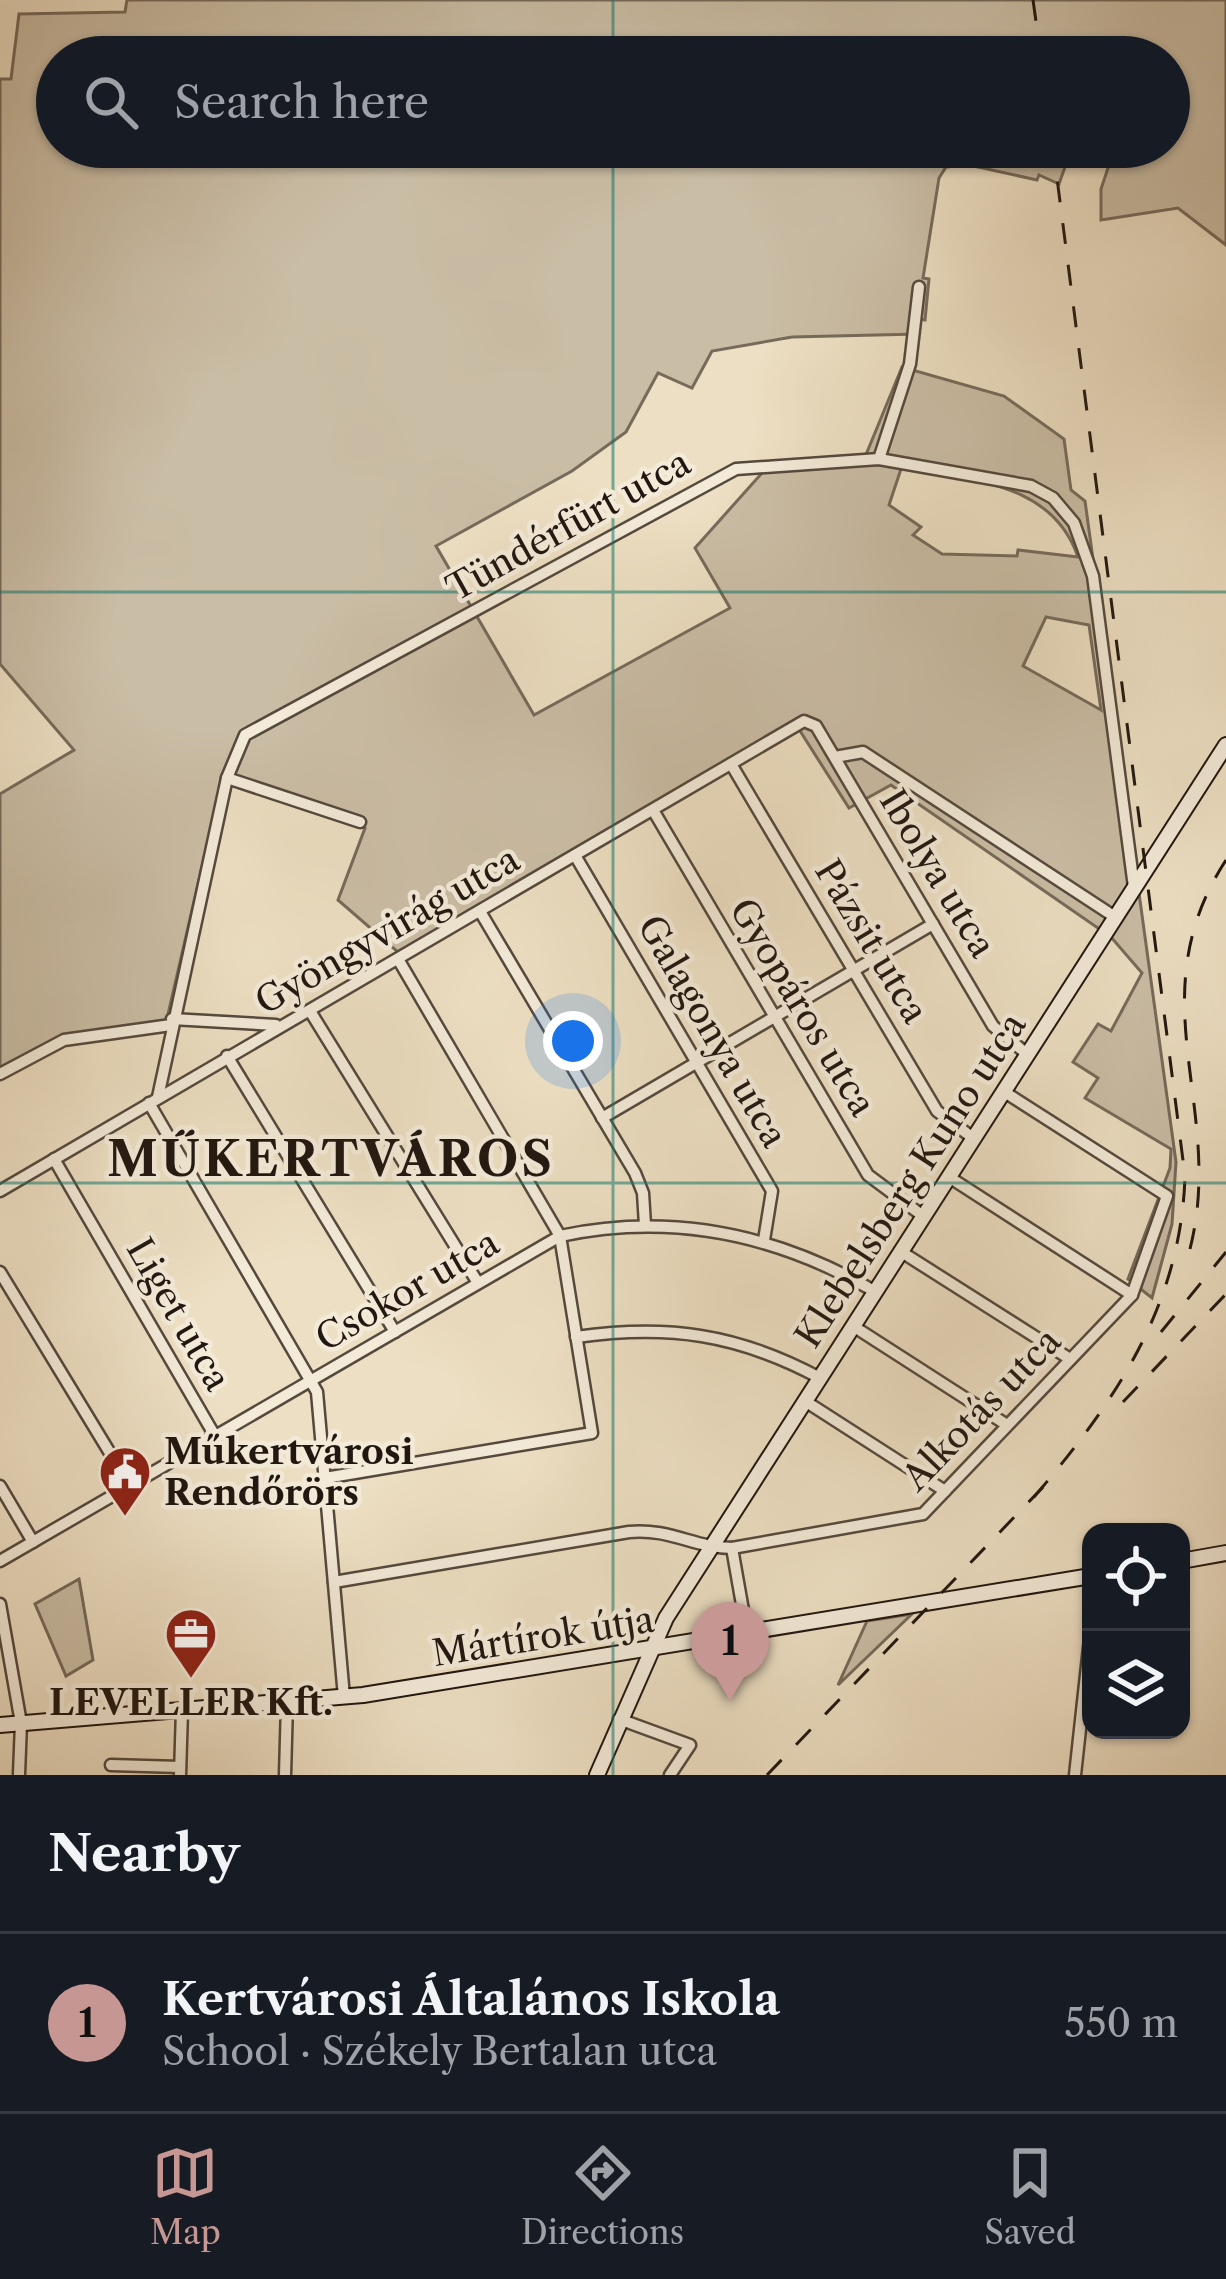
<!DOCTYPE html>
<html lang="en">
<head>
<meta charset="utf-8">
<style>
  :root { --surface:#171b24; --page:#20242c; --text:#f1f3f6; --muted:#9ea1a6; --line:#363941; --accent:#c59692 }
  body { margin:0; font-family:"Libre Caslon Text",serif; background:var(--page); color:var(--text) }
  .controls { position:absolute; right:36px; bottom:36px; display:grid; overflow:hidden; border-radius:24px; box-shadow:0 3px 9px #0004 }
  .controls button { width:108px; height:108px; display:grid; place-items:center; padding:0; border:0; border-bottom:3px solid var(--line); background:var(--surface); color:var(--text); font:60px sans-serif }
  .you { position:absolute; left:573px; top:1041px; width:42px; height:42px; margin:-30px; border:9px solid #fff; border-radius:50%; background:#1a73e8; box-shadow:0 0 0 18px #1a73e833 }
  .badge { display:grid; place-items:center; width:78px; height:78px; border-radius:50%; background:var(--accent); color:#111; font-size:39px; font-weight:700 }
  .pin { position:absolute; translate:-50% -99px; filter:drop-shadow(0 3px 6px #0008) }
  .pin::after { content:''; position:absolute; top:63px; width:42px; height:36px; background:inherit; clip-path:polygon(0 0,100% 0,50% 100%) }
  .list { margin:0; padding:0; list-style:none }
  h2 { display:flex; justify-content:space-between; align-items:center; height:156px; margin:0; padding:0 48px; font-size:51px }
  h2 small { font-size:39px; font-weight:400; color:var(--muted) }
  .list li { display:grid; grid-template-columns:78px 1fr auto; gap:36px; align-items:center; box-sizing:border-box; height:180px; padding:0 48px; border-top:3px solid var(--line) }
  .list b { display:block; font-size:45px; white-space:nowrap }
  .list p { margin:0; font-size:39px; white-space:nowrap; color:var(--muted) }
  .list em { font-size:39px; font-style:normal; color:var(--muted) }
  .icon { flex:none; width:66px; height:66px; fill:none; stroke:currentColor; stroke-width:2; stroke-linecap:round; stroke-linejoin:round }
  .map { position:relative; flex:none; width:1226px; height:1775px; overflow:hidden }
  .search { position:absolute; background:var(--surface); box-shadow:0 3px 9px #0004; left:36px; right:36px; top:36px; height:132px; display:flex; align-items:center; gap:30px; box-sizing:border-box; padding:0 42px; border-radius:66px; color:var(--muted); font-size:45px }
  .sheet { height:336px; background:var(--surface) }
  nav { display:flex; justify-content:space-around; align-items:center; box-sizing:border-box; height:168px; border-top:3px solid var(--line); background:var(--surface); font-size:33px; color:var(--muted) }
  nav a { display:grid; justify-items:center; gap:6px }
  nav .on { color:var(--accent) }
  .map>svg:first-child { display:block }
</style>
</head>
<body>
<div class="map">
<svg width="1226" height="1775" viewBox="0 0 1226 1775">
  <rect width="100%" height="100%" fill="#eddfc3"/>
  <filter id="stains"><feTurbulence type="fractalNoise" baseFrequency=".00167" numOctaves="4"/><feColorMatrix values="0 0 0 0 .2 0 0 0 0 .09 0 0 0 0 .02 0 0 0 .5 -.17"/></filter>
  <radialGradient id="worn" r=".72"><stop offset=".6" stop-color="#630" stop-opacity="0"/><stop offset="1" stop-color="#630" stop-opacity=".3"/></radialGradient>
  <g fill="#cabda5" stroke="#766a5a" stroke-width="3" fill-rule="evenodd">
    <path d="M127,0H1226V245L1178,208L1101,220V189L1115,147H1169V57H57V147H1072L1059,184L1039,175L1037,180L969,165L946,167L939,178L923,278L929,279L925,320L919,319L918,334L792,337L712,351L692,388L658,373L626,432L572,471L436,546L534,715L730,608L695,548L770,464L865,457L902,367L1004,396L1064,439L1071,490L1085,501L1176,1162L1172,1224L1152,1298L1128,1279L1170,1168L1171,1149L1085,1098L1098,1078L1073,1062L1098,1024L1111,1031L1142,973L1111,937L891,785L849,808L795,723L399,953L338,900L365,828L224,771L166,1023L53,1041L0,1072V794L74,750L0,664V79H11L19,14L125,12ZM902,466C970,481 1052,481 1078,557L1018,550L1017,556L942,554L913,535L921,527L889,505ZM1046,617L1089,625L1101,710L1023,666Z"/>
    <polygon points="79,1579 93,1660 66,1676 35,1604"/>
    <polygon points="912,1614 838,1685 867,1621"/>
  </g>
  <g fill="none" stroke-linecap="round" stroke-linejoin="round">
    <g stroke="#55493d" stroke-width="15">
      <g id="street">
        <polyline points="879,459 910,364 919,287"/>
        <polyline points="835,757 863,752 1115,917"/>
        <polyline points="731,764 937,1111 973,1138"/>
        <polyline points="227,778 360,822"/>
        <polyline points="653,810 868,1175 923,1216"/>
        <polyline points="576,857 772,1191 764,1240"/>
        <polyline points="481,913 635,1173 643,1193 645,1225"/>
        <polyline points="310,1011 478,1283"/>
        <polyline points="172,1019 276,1025"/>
        <polyline points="227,1056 395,1332"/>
        <polyline points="0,1074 64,1040 171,1025"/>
        <polyline points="158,1097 227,778 245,735 736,469 879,459 1031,486 1053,498 1074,523 1093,576 1134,887"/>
        <polyline points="149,1103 317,1392 344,1697"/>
        <polyline points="602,1118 933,924"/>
        <polyline points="54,1159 215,1436"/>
        <polyline points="949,1177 1132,1295"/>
        <polyline points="0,1191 804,721 816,726 993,1026 1027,1054"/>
        <polyline points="900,1251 1070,1359"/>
        <polyline points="0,1272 130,1486"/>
        <polyline points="853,1326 1007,1425"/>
        <path d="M576,1337C668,1324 738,1334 820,1378"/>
        <polyline points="805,1401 945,1491"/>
        <polyline points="325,1478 592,1433 560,1236 398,959"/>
        <polyline points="0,1486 33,1542"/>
        <polyline points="732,1548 747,1633"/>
        <path d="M0,1561L560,1236C673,1212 776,1234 874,1291"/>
        <path d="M334,1582L629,1532C670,1528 695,1548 732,1548L923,1514L1132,1295L1167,1196L1003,1091"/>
        <polyline points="0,1604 21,1723 19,1774"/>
        <polyline points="619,1719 690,1745 670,1775"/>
        <polyline points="111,1765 180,1767"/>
        <polyline points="180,1775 182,1710"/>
        <polyline points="285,1775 287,1703"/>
        <polyline points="1075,1775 1091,1629"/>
      </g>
    </g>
    <g stroke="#221710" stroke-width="18">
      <g id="secondary">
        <polyline points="1181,1561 1226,1553"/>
        <polyline points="0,1725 363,1695 1091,1576"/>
        <polyline points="597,1775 666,1618 1226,745"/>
      </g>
    </g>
    <use href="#street" stroke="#f3ead8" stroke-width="10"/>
    <use href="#secondary" stroke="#f3ead8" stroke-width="14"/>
    <g stroke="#221710" stroke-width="3" stroke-dasharray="21 21" stroke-linecap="butt">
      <polyline points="1033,0 1041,57"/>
      <path d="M1190,1249C1226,1107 1136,999 1226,860"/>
      <polyline points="1161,1332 1226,1252"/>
      <polyline points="1123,1402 1226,1294"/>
      <path d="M1034,1497C1116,1401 1181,1305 1185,1176L1053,147"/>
      <polyline points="767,1775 1045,1485"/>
    </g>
  </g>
  <path fill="none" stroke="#0f766e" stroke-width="3" stroke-opacity="0.55" d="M613,0V57M613,147V1775M0,592H1226M0,1183H1226"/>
  <defs>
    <g id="civic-pin" transform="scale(2.7)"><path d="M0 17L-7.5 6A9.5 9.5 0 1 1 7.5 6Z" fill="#8f2418" stroke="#f3ead8"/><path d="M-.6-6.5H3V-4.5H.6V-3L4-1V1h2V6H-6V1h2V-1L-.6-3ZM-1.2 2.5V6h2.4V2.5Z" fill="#fff"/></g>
    <g id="office-pin" transform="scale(2.7)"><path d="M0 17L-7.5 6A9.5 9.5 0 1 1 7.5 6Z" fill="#8f2418" stroke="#f3ead8"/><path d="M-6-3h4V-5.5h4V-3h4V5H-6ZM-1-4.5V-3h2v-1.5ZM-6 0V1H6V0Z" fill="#fff"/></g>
  </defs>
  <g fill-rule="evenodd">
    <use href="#civic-pin" x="125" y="1472"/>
    <use href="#office-pin" x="191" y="1634"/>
  </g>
  <g text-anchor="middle" stroke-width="9" stroke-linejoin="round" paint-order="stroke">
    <g font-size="36" fill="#221710" stroke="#f3ead8">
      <text transform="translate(568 525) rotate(-29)" y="13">Tündérfürt utca</text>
      <text transform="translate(938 873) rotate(59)" y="13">Ibolya utca</text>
      <text transform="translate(387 930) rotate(-30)" y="13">Gyöngyvirág utca</text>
      <text transform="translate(872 941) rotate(59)" y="13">Pázsit utca</text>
      <text transform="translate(803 1007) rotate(59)" y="13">Gyopáros utca</text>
      <text transform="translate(713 1031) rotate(60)" y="13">Galagonya utca</text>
      <text transform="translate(910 1180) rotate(-57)" y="13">Klebelsberg Kuno utca</text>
      <text transform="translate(407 1290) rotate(-30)" y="13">Csokor utca</text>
      <text transform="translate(179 1314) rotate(60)" y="13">Liget utca</text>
      <text transform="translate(981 1409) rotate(-46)" y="13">Alkotás utca</text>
      <text transform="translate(543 1636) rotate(-9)" y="13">Mártírok útja</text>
    </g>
    <g font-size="36" font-weight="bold" fill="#221710" stroke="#f3ead8" text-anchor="start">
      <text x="164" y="1464">Műkertvárosi<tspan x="164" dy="41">Rendőrörs</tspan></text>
      <text x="191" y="1715" text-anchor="middle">LEVELLER Kft.</text>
    </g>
    <g font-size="48" font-weight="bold" letter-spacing="3" fill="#221710" stroke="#f3ead8">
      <text x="331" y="1176">MŰKERTVÁROS</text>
    </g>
  </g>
  <rect width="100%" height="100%" filter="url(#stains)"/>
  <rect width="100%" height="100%" fill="url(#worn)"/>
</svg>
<div class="controls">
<button><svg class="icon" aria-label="locate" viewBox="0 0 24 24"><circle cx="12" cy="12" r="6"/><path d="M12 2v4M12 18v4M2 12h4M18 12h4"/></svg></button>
<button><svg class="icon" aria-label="layers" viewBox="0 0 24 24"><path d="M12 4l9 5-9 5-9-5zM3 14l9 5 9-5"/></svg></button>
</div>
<div class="you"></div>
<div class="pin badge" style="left:730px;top:1701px">1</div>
<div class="search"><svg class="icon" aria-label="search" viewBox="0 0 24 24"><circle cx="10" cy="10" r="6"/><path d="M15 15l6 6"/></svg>Search here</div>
</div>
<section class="sheet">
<h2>Nearby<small></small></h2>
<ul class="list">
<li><span class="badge">1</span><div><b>Kertvárosi Általános Iskola</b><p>School · Székely Bertalan utca</p></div><em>550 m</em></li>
</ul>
</section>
<nav>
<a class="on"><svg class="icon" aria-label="map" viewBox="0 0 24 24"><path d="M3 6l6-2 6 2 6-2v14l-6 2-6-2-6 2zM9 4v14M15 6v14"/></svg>Map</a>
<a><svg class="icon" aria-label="directions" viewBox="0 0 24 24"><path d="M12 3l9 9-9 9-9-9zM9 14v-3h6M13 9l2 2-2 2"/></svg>Directions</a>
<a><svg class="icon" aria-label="saved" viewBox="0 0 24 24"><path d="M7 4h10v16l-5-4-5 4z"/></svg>Saved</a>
</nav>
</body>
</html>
